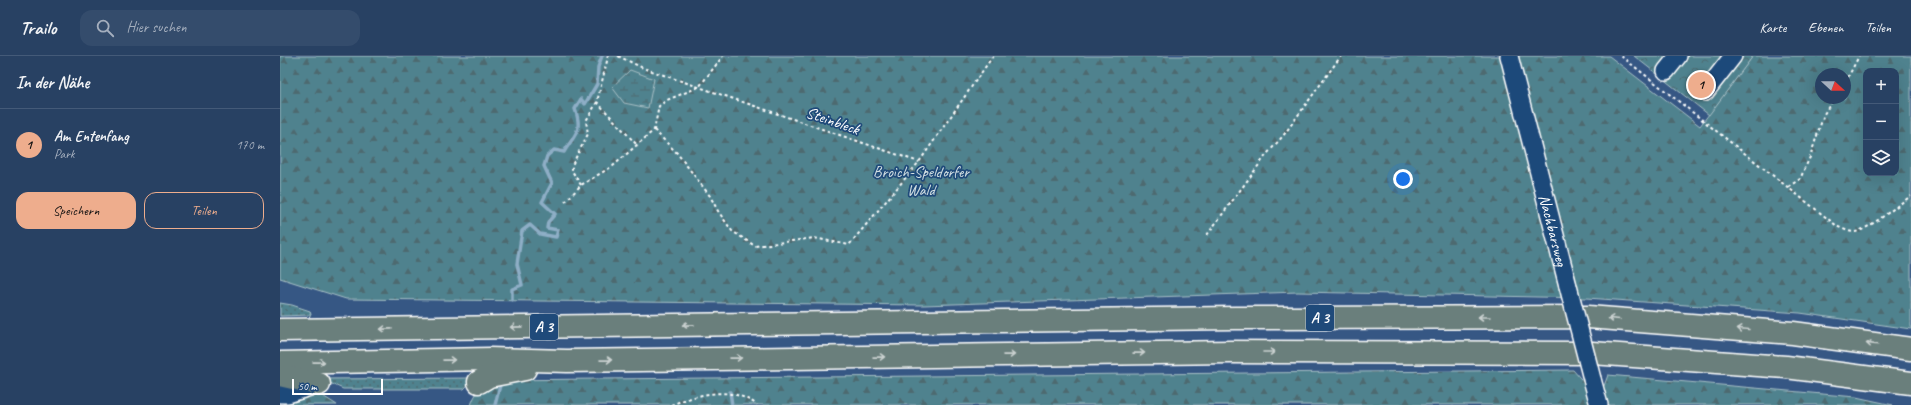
<!DOCTYPE html>
<html lang="de">
<head>
<meta charset="utf-8">
<style>
  :root { --surface:#284163; --page:#344c6c; --text:#f1f3f6; --muted:#a5afbe; --line:#445a78; --accent:#eead8d }
  body { margin:0; font-family:Caveat,sans-serif; background:var(--page); color:var(--text) }
  .controls { position:absolute; right:12px; top:12px; display:grid; overflow:hidden; border-radius:8px; box-shadow:0 4px 16px #0002 }
  .controls button { width:36px; height:36px; display:grid; place-items:center; padding:0; border:0; border-bottom:1px solid var(--line); background:var(--surface); color:var(--text); font:20px sans-serif }
  .compass { position:absolute; left:1535px; top:12px; width:36px; height:36px; border-radius:50%; background:var(--surface); box-shadow:0 4px 16px #0002; rotate:111deg }
  .scale { position:absolute; left:12px; bottom:10px; width:91px; box-sizing:border-box; padding-left:4px; border:2px solid #fff; border-top:0; font-size:11px; line-height:14px; white-space:nowrap; color:#fff; -webkit-text-stroke:3px #1f4a7a; paint-order:stroke }
  .you { position:absolute; left:1123px; top:123px; width:14px; height:14px; margin:-10px; border:3px solid #fff; border-radius:50%; background:#1a73e8; box-shadow:0 0 0 6px #1a73e833 }
  .badge { display:grid; place-items:center; width:26px; height:26px; border-radius:50%; background:var(--accent); color:#111; font-size:13px; font-weight:700 }
  .pin { position:absolute; translate:-50% -50%; border:2px solid #fff; box-shadow:0 1px 4px #0006 }
  .list { margin:0; padding:0; list-style:none }
  h2 { display:flex; justify-content:space-between; align-items:center; height:52px; margin:0; padding:0 16px; font-size:17px }
  h2 small { font-size:13px; font-weight:400; color:var(--muted) }
  .list li { display:grid; grid-template-columns:26px 1fr auto; gap:12px; align-items:center; box-sizing:border-box; height:72px; padding:0 16px; border-top:1px solid var(--line) }
  .list b { display:block; font-size:15px; white-space:nowrap }
  .list p { margin:0; font-size:13px; white-space:nowrap; color:var(--muted) }
  .list em { font-size:13px; font-style:normal; color:var(--muted) }
  .actions { display:flex; gap:8px; padding:12px 16px }
  .actions a { flex:1; padding:9px 0; border:1px solid var(--accent); border-radius:12px; text-align:center; font-size:14px; color:var(--accent) }
  .actions .main { background:var(--accent); color:#111 }
  .icon { flex:none; width:22px; height:22px; fill:none; stroke:currentColor; stroke-width:2; stroke-linecap:round; stroke-linejoin:round }
  .map { position:relative; flex:none; width:1631px; height:349px; overflow:hidden }
  header { display:flex; align-items:center; gap:24px; box-sizing:border-box; height:56px; padding:0 20px; background:var(--surface); border-bottom:1px solid var(--line) }
  header strong { font-size:19px }
  nav { display:flex; gap:22px; margin-inline-start:auto; font-size:14px }
  .search { width:280px; height:36px; background:var(--page); display:flex; align-items:center; gap:10px; box-sizing:border-box; padding:0 14px; border-radius:12px; color:var(--muted); font-size:15px }
  main { display:flex }
  aside { flex:1; background:var(--surface) }
  .map>svg:first-child { display:block }
</style>
</head>
<body>
<header>
<strong>Trailo</strong>
<div class="search"><svg class="icon" aria-label="search" viewBox="0 0 24 24"><circle cx="10" cy="10" r="6"/><path d="M15 15l6 6"/></svg>Hier suchen</div>
<nav><a>Karte</a><a>Ebenen</a><a>Teilen</a></nav>
</header>
<main>
<aside>
<h2>In der Nähe<small></small></h2>
<ul class="list">
<li><span class="badge">1</span><div><b>Am Entenfang</b><p>Park</p></div><em>170 m</em></li>
</ul>
<div class="actions"><a class="main">Speichern</a><a>Teilen</a></div>
</aside>
<div class="map">
<svg width="1631" height="349" viewBox="0 0 1631 349">
  <defs>
    <pattern id="grass-dots" width="8" height="8" patternUnits="userSpaceOnUse"><rect width="8" height="8" fill="#50828e"/><path d="M2 2h.1M6 6h.1" fill="none" stroke="#4e6a70" stroke-width="1.8" stroke-linecap="round"/></pattern>
    <pattern id="forest-firs" width="22" height="20" patternUnits="userSpaceOnUse"><rect width="22" height="20" fill="#50828e"/><path d="M5 1l3.5 6h-7zM16 11l3.5 6h-7z" fill="#4e6a70"/></pattern>
    <pattern id="wetland-marsh" width="20" height="14" patternUnits="userSpaceOnUse"><rect width="20" height="14" fill="#50828e"/><path d="M1 5h8M5 5V1M11 12h8M15 12V8" fill="none" stroke="#4e6a70"/></pattern>
    <pattern id="park-crowns" width="20" height="18" patternUnits="userSpaceOnUse"><rect width="20" height="18" fill="#50828e"/><path d="M2 6a3 3 0 1 1 6 0M12 15a3 3 0 1 1 6 0" fill="none" stroke="#4e6a70"/></pattern>
  </defs>
  <rect width="100%" height="100%" fill="#365784"/>
  <filter id="ink" filterUnits="userSpaceOnUse"><feTurbulence type="fractalNoise" baseFrequency=".025" numOctaves="2"/><feDisplacementMap in="SourceGraphic" scale="8" xChannelSelector="R" yChannelSelector="G"/><feConvolveMatrix kernelMatrix="1 2 1 2 8 2 1 2 1" color-interpolation-filters="sRGB"/></filter>
  <g filter="url(#ink)">
    <g fill="url(#grass-dots)" stroke="#a8c0c6">
      <polygon points="0,247 12,249 30,255 31,259 0,260"/>
      <polygon points="194,322 184,333 63,333 41,323"/>
    </g>
    <g fill="url(#forest-firs)" stroke="#a8c0c6" fill-rule="evenodd">
      <path d="M0,0H1329L1420,70L1473,0H1631V273L1520,257L1307,242L1018,236L644,249L66,243L0,222ZM1586,15H1616V117H1586ZM1541,18H1565V42H1541Z"/>
      <path d="M1293,314L1307,330H1324L1328,319L1576,341L1613,349H191C195,337 201,330 212,324Z"/>
      <polygon points="35,335 57,349 3,349 8,342"/>
    </g>
    <polygon fill="url(#wetland-marsh)" stroke="#a8c0c6" points="350,14 374,23 368,52 344,47 332,31"/>
    <polygon fill="url(#park-crowns)" stroke="#a8c0c6" points="1354,0 1473,0 1429,59"/>
    <g fill="none" stroke-linecap="round" stroke-linejoin="round">
      <g stroke="#8eaec6" stroke-width="3.5">
        <path d="M232,244V233L242,229L237,208L242,175L250,169L260,178L276,181L278,174L267,172L268,166L275,158L262,146L272,127L264,110L267,100L274,94L284,96C295,78 303,75 295,53L301,43L305,48L317,28L318,11L322,0"/>
        <polyline points="450,336 452,349"/>
        <polyline points="215,349 221,325"/>
      </g>
      <g stroke="#fff" stroke-width="20">
        <g id="minor">
          <path id="s1" d="M1229,0L1288,230"/>
          <polyline points="1386,15 1398,0"/>
          <polyline points="1425,36 1453,0"/>
          <polyline points="1312,323 1319,349"/>
          <polyline points="0,338 8,338 39,328"/>
        </g>
      </g>
      <g stroke="#fff" stroke-width="25">
        <g id="highway">
          <polyline points="0,274 955,262 1308,261 1513,277 1631,293"/>
          <polyline points="0,307 210,303 287,305 951,296 1312,297 1506,311 1631,327"/>
          <polyline points="0,319 39,328"/>
          <polyline points="199,326 209,320 245,313"/>
        </g>
      </g>
      <g stroke="#fff" stroke-width="2" stroke-dasharray="3 3" stroke-linecap="butt">
        <polyline points="338,0 363,12 639,106"/>
        <path d="M1341,0L1557,170C1562,173 1569,176 1575,176C1588,174 1619,148 1631,140"/>
        <polyline points="1565,27 1579,0"/>
        <polyline points="317,46 358,90"/>
        <polyline points="374,74 397,97 430,140 438,155 452,175 475,190 534,182 569,189 639,106 713,0"/>
        <polyline points="301,129 292,115 292,109 308,78 306,65 317,46 328,1 326,0"/>
        <polyline points="1508,131 1520,123 1530,101 1544,58 1554,42"/>
        <polyline points="285,146 301,129 333,110 374,74 379,50 387,44 419,31 443,0"/>
        <polyline points="927,179 987,98 1003,80 1061,0"/>
        <path d="M391,349C418,338 451,329 477,349"/>
      </g>
      <use href="#minor" stroke="#1f4a7a" stroke-width="17"/>
      <use href="#highway" stroke="#6b7f7c" stroke-width="22"/>
      <g stroke="#fff" stroke-width="20" stroke-linecap="butt">
        <polyline id="minor-bridge" points="1288,230 1312,323"/>
      </g>
      <use href="#minor-bridge" stroke="#1f4a7a" stroke-width="17"/>
    </g>
    <defs><path id="oneway-shaft" d="M-6 0H5M1.5-3L5.5 0L1.5 3" fill="none" stroke-width="1.6" stroke-linecap="round" stroke-linejoin="round"/></defs>
    <g stroke="#cbd2d1">
      <use href="#oneway-shaft" transform="translate(1204 261) rotate(180)"/>
      <use href="#oneway-shaft" transform="translate(1334 263) rotate(-175)"/>
      <use href="#oneway-shaft" transform="translate(408 269) rotate(179)"/>
      <use href="#oneway-shaft" transform="translate(236 271) rotate(179)"/>
      <use href="#oneway-shaft" transform="translate(106 273) rotate(179)"/>
      <use href="#oneway-shaft" transform="translate(1463 273) rotate(-175)"/>
      <use href="#oneway-shaft" transform="translate(1592 288) rotate(-173)"/>
      <use href="#oneway-shaft" transform="translate(989 296)"/>
      <use href="#oneway-shaft" transform="translate(859 297) rotate(-1)"/>
      <use href="#oneway-shaft" transform="translate(729 299) rotate(-1)"/>
      <use href="#oneway-shaft" transform="translate(599 301) rotate(-1)"/>
      <use href="#oneway-shaft" transform="translate(456 302) rotate(-1)"/>
      <use href="#oneway-shaft" transform="translate(169 304) rotate(-1)"/>
      <use href="#oneway-shaft" transform="translate(326 304) rotate(-1)"/>
      <use href="#oneway-shaft" transform="translate(39 306) rotate(-1)"/>
    </g>
  </g>
  <g text-anchor="middle" stroke-width="3.5" stroke-linejoin="round" paint-order="stroke">
    <g fill="#1f4a7a" stroke="#bcc9d7" stroke-width="1">
      <rect x="1026" y="249" width="28" height="26" rx="3"/>
      <rect x="250" y="258" width="28" height="26" rx="3"/>
    </g>
    <g font-size="15" font-weight="bold" fill="#fff">
      <text x="1040" y="267">A 3</text>
      <text x="264" y="276">A 3</text>
    </g>
    <g font-size="16" fill="#fff" stroke="#1f4a7a">
      <text transform="translate(553 64) rotate(19)" y="6">Steinbleck</text>
      <text dy="6" stroke="none"><textPath href="#s1" startOffset="180">Nachbarsweg</textPath></text>
    </g>
    <g font-size="16" fill="#d3e0e3" stroke="#1f4a7a">
      <text x="641" y="121">Broich-Speldorfer<tspan x="641" dy="18">Wald</tspan></text>
    </g>
  </g>
</svg>
<div class="controls">
<button>+</button>
<button>−</button>
<button><svg class="icon" aria-label="layers" viewBox="0 0 24 24"><path d="M12 4l9 5-9 5-9-5zM3 14l9 5 9-5"/></svg></button>
</div>
<svg class="compass" viewBox="-18 -18 36 36"><path d="M0-13l5 13h-10z" fill="#e53935"/><path d="M0 13l5-13h-10z" fill="#a5afbe"/></svg>
<div class="scale">50 m</div>
<div class="you"></div>
<div class="pin badge" style="left:1421px;top:29px">1</div>
</div>
</main>
</body>
</html>
